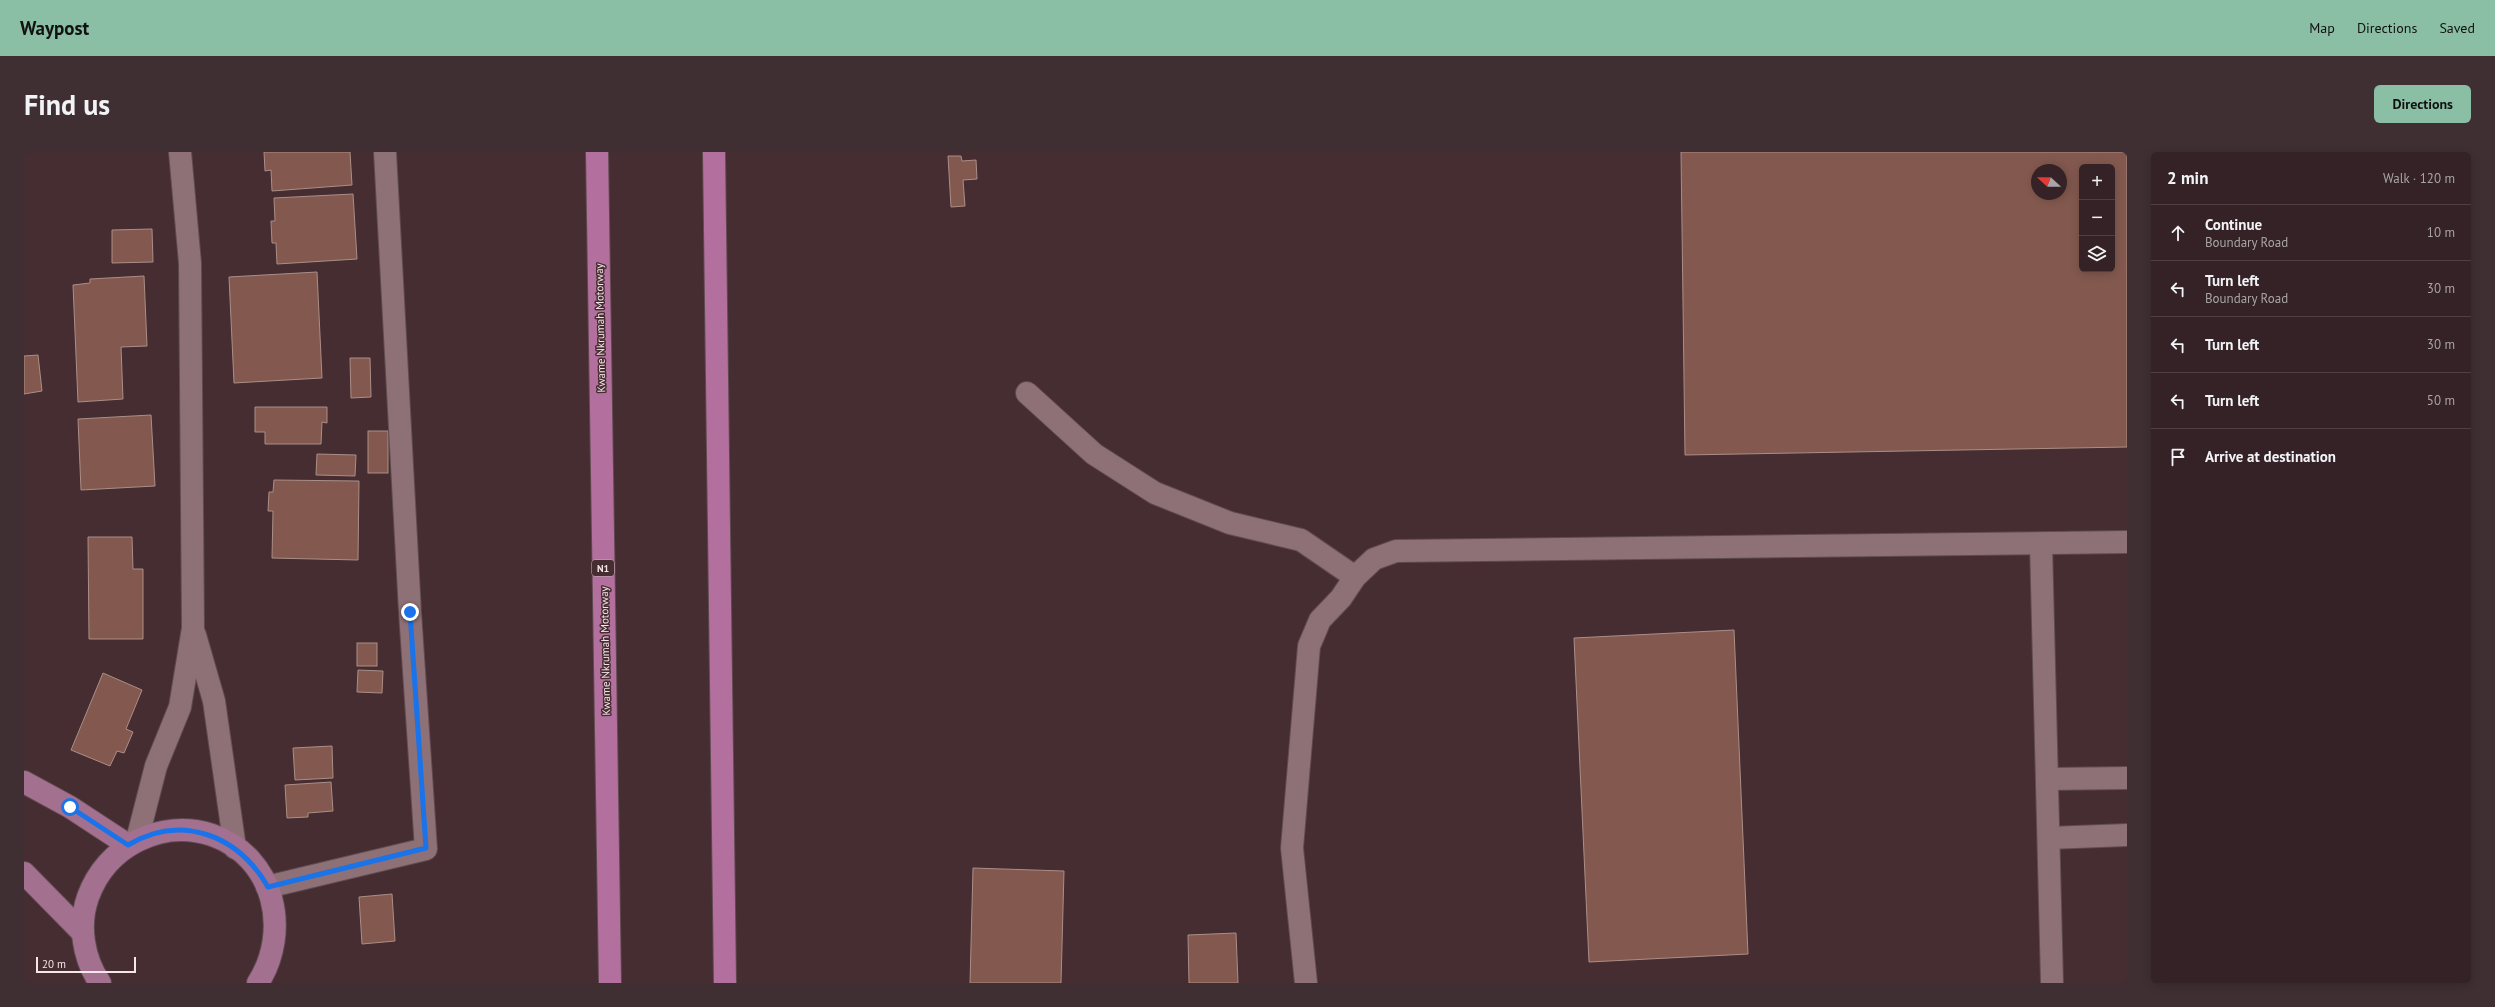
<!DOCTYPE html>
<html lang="en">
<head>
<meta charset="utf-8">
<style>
  :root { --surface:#342226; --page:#3f2f32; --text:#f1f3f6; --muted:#a9a4a7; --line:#4e3f43; --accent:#8abfa5 }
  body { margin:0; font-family:"PT Sans",sans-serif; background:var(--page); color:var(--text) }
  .controls { position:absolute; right:12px; top:12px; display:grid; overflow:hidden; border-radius:6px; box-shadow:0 2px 10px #0003 }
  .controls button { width:36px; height:36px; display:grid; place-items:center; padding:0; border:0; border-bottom:1px solid var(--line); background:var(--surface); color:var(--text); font:20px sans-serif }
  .compass { position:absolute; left:2007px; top:12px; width:36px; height:36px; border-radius:50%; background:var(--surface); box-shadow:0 2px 10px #0003; rotate:291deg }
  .scale { position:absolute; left:12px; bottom:10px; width:100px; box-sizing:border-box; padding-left:4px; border:2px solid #f6e6e8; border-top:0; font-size:11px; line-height:14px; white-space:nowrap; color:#f6e6e8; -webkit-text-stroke:3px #452d32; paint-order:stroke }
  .stop { position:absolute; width:12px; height:12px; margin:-9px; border:3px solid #1a73e8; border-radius:50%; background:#fff }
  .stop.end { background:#1a73e8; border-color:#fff; box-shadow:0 1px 4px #0008 }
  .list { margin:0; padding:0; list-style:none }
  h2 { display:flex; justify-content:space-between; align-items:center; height:52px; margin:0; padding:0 16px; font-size:17px }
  h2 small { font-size:13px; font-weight:400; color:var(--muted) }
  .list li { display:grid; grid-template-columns:26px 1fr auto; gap:12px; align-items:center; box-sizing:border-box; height:56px; padding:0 16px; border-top:1px solid var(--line) }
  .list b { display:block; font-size:15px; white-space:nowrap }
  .list p { margin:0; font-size:13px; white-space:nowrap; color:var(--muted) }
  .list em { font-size:13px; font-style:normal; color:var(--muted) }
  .icon { flex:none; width:22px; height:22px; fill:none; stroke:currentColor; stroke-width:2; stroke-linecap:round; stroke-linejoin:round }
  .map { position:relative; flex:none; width:2103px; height:831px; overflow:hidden; border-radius:6px }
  header { display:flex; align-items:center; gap:24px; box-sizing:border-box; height:56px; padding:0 20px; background:var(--accent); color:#111 }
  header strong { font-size:19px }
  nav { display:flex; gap:22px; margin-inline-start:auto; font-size:14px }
  .intro { display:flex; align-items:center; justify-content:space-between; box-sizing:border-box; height:96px; padding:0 24px }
  h1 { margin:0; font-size:28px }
  .button { padding:10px 18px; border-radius:6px; background:var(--accent); color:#111; font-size:14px; font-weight:700 }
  main { display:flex; gap:24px; padding:0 24px }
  aside { flex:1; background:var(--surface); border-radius:6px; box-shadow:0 2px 10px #0003 }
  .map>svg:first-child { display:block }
</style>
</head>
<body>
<header>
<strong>Waypost</strong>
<nav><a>Map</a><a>Directions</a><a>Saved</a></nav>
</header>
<div class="intro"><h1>Find us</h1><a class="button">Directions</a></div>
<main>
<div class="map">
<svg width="2103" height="831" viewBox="0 0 2103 831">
  <rect width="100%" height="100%" fill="#452d32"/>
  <g fill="#83594f" stroke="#ab8e87" fill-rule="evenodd">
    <polygon points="240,0 326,0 328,33 248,39 247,18 241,19"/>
    <path d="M1657,0H2103V295L1661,303ZM2058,15H2088V117H2058ZM2013,18H2037V42H2013Z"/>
    <polygon points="924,4 937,4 938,9 952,8 953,27 939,28 941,54 927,55"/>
    <polygon points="329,42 333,107 253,112 252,91 248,91 247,69 251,69 250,46"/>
    <polygon points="128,77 129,110 88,111 88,78"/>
    <polygon points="293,120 298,226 210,231 205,125"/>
    <polygon points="120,124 123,194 97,195 99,247 54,250 49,133 66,131 66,127"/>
    <polygon points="14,203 18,239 0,242 0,204"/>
    <polygon points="326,206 346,206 347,245 327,246"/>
    <polygon points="231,255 303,255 303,271 298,270 297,292 241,292 241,280 231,280"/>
    <polygon points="127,263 131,334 57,338 54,267"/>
    <rect x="344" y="279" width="20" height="42"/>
    <polygon points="293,302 332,303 331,324 292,323"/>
    <polygon points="250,328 335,329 334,408 248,406 249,359 244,359 245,340 249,340"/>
    <polygon points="64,385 108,385 109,417 119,417 119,487 65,487"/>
    <polygon points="1710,478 1724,802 1565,810 1550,486"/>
    <rect x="333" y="491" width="20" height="23"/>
    <polygon points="334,518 359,519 358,541 333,540"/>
    <polygon points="79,521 118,538 102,577 109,580 100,601 93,599 86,614 47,598"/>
    <polygon points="308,594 309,626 271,628 269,596"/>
    <polygon points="307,630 309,659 284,661 284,665 263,666 261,633"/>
    <polygon points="949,716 1040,719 1037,831 946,831"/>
    <polygon points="368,742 371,789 338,792 335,745"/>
    <polygon points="1212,781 1214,831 1165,831 1164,783"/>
  </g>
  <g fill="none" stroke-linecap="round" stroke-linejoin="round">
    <g stroke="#604b50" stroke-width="24">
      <g id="minor">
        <polyline points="1003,241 1070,302 1131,341 1206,371 1277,388 1331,425"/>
        <polyline points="2017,392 2028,831"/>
        <polyline points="171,483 190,549 211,696"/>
        <polyline points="2023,627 2103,626"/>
        <polyline points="2025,686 2103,683"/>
        <polyline points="113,688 132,614 156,555 169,476 166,111 156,0"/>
        <polyline points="243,735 402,697 386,460 361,0"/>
        <polyline points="1282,831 1268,696 1285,494 1296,468 1317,446 1331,425 1350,407 1372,399 2103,390"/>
      </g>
    </g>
    <g stroke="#604b50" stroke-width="24">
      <g id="major">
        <polyline points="0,630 46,655 104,693"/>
        <polyline points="0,721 58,780"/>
        <path d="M76,831C59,806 54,773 64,745C82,695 136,666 188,683C251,705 267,779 234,831"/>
      </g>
    </g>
    <g stroke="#604b50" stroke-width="24">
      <g id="highway">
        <polyline points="573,0 586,831"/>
        <polyline points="690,0 701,831"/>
      </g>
    </g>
    <use href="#minor" stroke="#8d7176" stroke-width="22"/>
    <use href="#major" stroke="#a4708f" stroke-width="22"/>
    <use href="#highway" stroke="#b3709f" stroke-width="22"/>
  </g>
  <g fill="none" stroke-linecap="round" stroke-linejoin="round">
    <path stroke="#1a73e8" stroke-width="5" d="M46,655L104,693C157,661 214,683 244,735L402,696L386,460"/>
  </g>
  <g text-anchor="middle" stroke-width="3" stroke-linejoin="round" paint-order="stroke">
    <rect fill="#452d32" stroke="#c1aeb1" stroke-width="1" x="568" y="408" width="22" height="16" rx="3"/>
    <g font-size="10" font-weight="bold" fill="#f6e6e8">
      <text x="579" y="420">N1</text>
    </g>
    <g font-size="11" fill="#f6e6e8" stroke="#452d32">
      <text transform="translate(576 176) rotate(-91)" y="4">Kwame Nkrumah Motorway</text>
      <text transform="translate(581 499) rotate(-91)" y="4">Kwame Nkrumah Motorway</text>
    </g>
  </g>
</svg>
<div class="controls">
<button>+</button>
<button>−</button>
<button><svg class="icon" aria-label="layers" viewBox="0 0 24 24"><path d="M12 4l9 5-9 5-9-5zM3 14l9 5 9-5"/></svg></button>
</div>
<svg class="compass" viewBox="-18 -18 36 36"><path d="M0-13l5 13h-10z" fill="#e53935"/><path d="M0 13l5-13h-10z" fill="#a9a4a7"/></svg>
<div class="scale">20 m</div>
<div class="stop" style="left:46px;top:655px"></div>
<div class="stop end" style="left:386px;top:460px"></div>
</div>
<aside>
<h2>2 min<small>Walk · 120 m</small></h2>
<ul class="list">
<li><svg class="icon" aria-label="ahead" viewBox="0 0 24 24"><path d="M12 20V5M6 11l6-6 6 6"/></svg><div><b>Continue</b><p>Boundary Road</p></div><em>10 m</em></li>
<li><svg class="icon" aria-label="left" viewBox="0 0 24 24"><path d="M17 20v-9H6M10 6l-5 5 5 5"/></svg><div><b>Turn left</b><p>Boundary Road</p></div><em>30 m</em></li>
<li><svg class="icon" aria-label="left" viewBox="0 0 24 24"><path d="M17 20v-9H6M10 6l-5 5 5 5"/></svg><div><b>Turn left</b></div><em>30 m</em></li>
<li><svg class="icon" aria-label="left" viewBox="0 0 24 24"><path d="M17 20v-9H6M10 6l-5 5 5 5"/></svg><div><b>Turn left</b></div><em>50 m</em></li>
<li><svg class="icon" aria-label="arrive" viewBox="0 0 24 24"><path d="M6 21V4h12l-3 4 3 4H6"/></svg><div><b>Arrive at destination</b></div></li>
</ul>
</aside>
</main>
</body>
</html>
